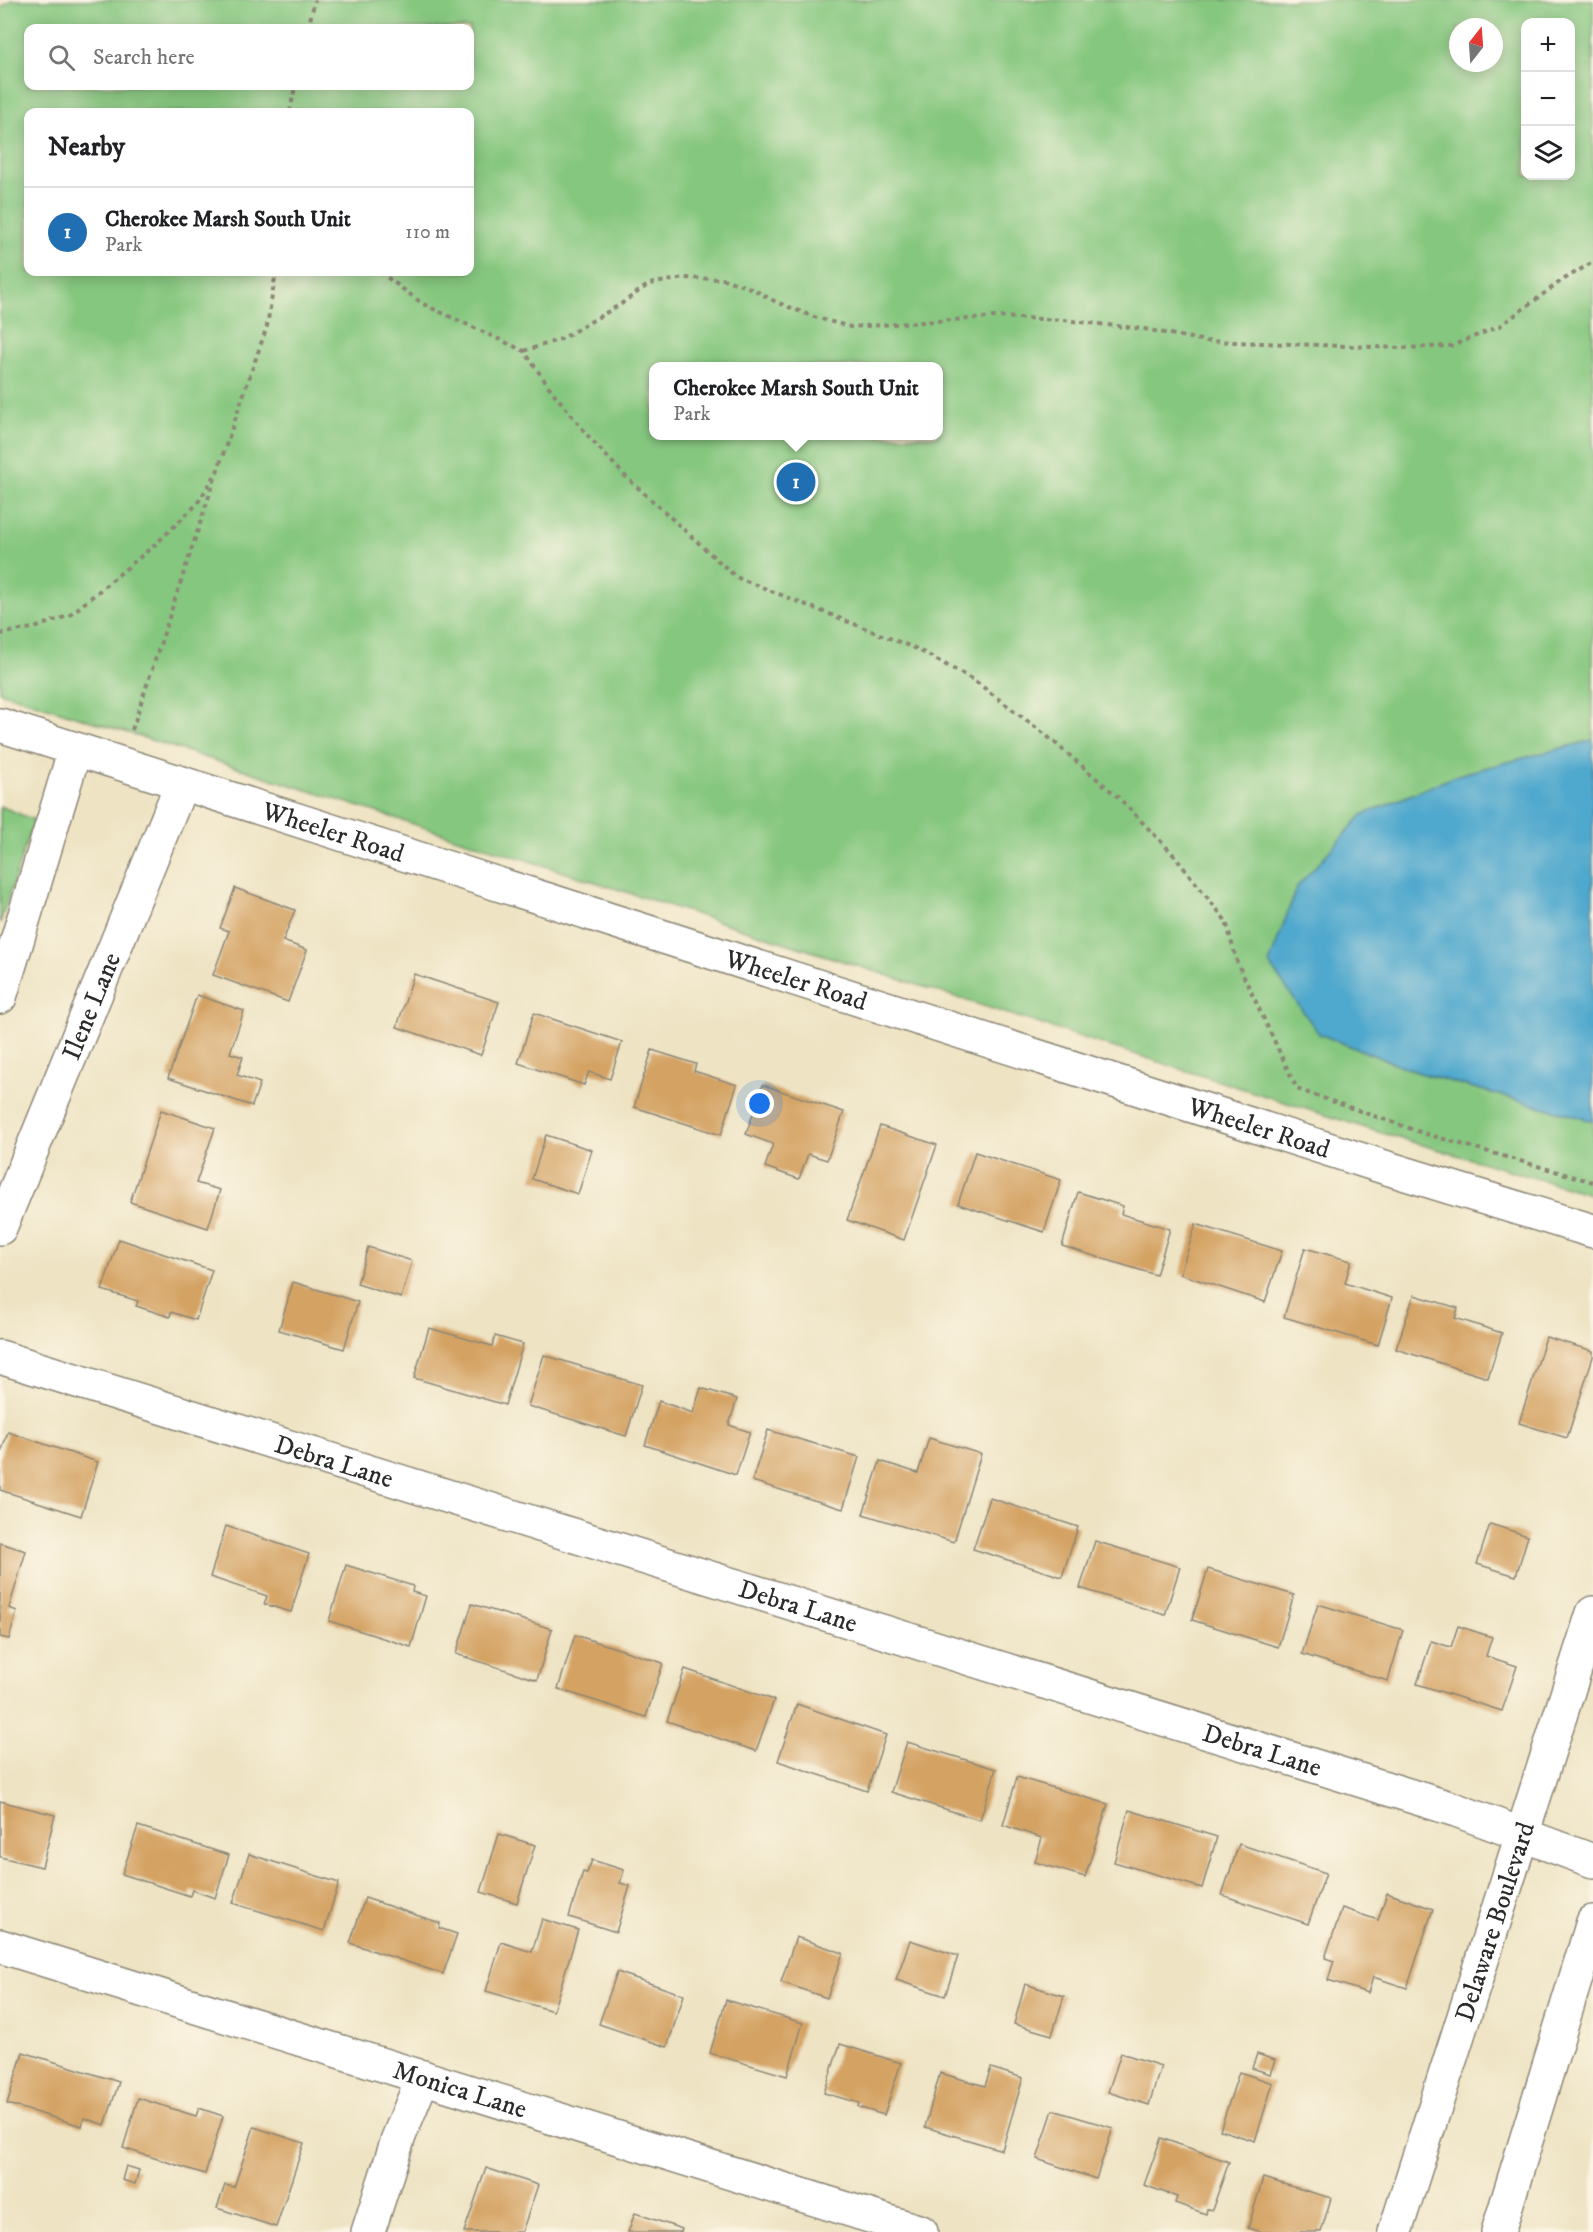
<!DOCTYPE html>
<html lang="en">
<head>
<meta charset="utf-8">
<style>
  :root { --surface:#fff; --page:#f6f6f6; --text:#202124; --muted:#757577; --line:#e0e0e0; --accent:#1f6fb2 }
  body { margin:0; font-family:"IM FELL DW Pica",serif; background:var(--page); color:var(--text) }
  .controls { position:absolute; right:18px; top:18px; display:grid; overflow:hidden; border-radius:12px; box-shadow:0 3px 15px #0003 }
  .controls button { width:54px; height:54px; display:grid; place-items:center; padding:0; border:0; border-bottom:2px solid var(--line); background:var(--surface); color:var(--text); font:30px sans-serif }
  .compass { position:absolute; left:1449px; top:18px; width:54px; height:54px; border-radius:50%; background:var(--surface); box-shadow:0 3px 15px #0003; rotate:17deg }
  .you { position:absolute; left:760px; top:1104px; width:21px; height:21px; margin:-15px; border:4px solid #fff; border-radius:50%; background:#1a73e8; box-shadow:0 0 0 9px #1a73e833 }
  .badge { display:grid; place-items:center; width:39px; height:39px; border-radius:50%; background:var(--accent); color:#fff; font-size:20px; font-weight:700 }
  .pin { position:absolute; translate:-50% -50%; border:3px solid #fff; box-shadow:0 2px 6px #0006 }
  .popup { position:absolute; left:649px; top:362px; width:294px; height:78px; box-sizing:border-box; display:grid; place-content:center; border-radius:12px; background:var(--surface); filter:drop-shadow(0 2px 4px #0005); font-size:20px; white-space:nowrap; color:var(--muted) }
  .popup b { font-size:22px; color:var(--text) }
  .popup::after { content:''; position:absolute; left:50%; top:100%; margin-left:-12px; border:12px solid transparent; border-top-color:var(--surface) }
  .list { margin:0; padding:0; list-style:none }
  h2 { display:flex; justify-content:space-between; align-items:center; height:78px; margin:0; padding:0 24px; font-size:26px }
  h2 small { font-size:20px; font-weight:400; color:var(--muted) }
  .list li { display:grid; grid-template-columns:39px 1fr auto; gap:18px; align-items:center; box-sizing:border-box; height:90px; padding:0 24px; border-top:2px solid var(--line) }
  .list b { display:block; font-size:22px; white-space:nowrap }
  .list p { margin:0; font-size:20px; white-space:nowrap; color:var(--muted) }
  .list em { font-size:20px; font-style:normal; color:var(--muted) }
  .icon { flex:none; width:33px; height:33px; fill:none; stroke:currentColor; stroke-width:2; stroke-linecap:round; stroke-linejoin:round }
  .map { position:relative; flex:none; width:1593px; height:2232px; overflow:hidden }
  .search { position:absolute; background:var(--surface); box-shadow:0 3px 15px #0003; left:24px; top:24px; width:450px; height:66px; display:flex; align-items:center; gap:15px; box-sizing:border-box; padding:0 21px; border-radius:12px; color:var(--muted); font-size:22px }
  .panel { position:absolute; background:var(--surface); box-shadow:0 3px 15px #0003; left:24px; top:108px; width:450px; height:168px; border-radius:12px }
  .map>svg:first-child { display:block }
</style>
</head>
<body>
<div class="map">
<svg width="1593" height="2232" viewBox="0 0 1593 2232">
  <rect width="100%" height="100%" fill="#fcf5e5"/>
  <filter id="ink" filterUnits="userSpaceOnUse"><feTurbulence type="fractalNoise" baseFrequency=".0167" numOctaves="2"/><feDisplacementMap in="SourceGraphic" scale="12" xChannelSelector="R" yChannelSelector="G"/><feConvolveMatrix kernelMatrix="1 2 1 2 8 2 1 2 1" color-interpolation-filters="sRGB"/></filter>
  <filter id="wash" filterUnits="userSpaceOnUse"><feTurbulence type="fractalNoise" baseFrequency=".008" numOctaves="4" result="noise"/><feDisplacementMap in="SourceGraphic" scale="24" xChannelSelector="R" yChannelSelector="G"/><feGaussianBlur stdDeviation="1.35" result="paint"/><feColorMatrix in="noise" values="0 0 0 0 0 0 0 0 0 0 0 0 0 0 0 0 0 1.4 0 .05"/><feComposite in="paint" operator="in"/></filter>
  <g filter="url(#wash)">
    <rect width="100%" height="100%" fill="#eee3c3"/>
    <g fill="#86c77f" stroke="#587955" stroke-width="1.5" fill-rule="evenodd">
      <path d="M11,0H1593V740L1458,775L1319,1034L1420,1073L1593,1121V1195L1375,1131L0,692V9ZM1526,22H1570V176H1526ZM1458,27H1494V63H1458ZM28,28H470V86H28ZM28,112H470V272H28ZM654,366H938V436H654Z"/>
      <polygon points="0,806 34,820 0,923"/>
    </g>
    <polygon fill="#4fa8cd" stroke="#3d6a7c" stroke-width="1.5" points="1593,740 1593,1121 1420,1073 1319,1034 1269,964 1297,887 1362,815 1458,775"/>
    <g id="blocks">
      <g fill="#d4a364">
        <polygon points="235,888 295,910 283,941 307,950 288,1002 213,975 229,931 220,928"/>
        <polygon points="414,974 499,1002 481,1055 397,1027"/>
        <polygon points="197,995 244,1011 230,1053 243,1057 237,1075 260,1083 252,1106 168,1078"/>
        <polygon points="534,1013 622,1042 610,1079 589,1072 584,1085 518,1063"/>
        <polygon points="652,1050 696,1064 694,1071 737,1085 721,1135 634,1107"/>
        <polygon points="763,1085 844,1112 827,1160 808,1154 799,1179 765,1167 773,1144 746,1134"/>
        <polygon points="161,1110 215,1128 196,1183 220,1190 208,1228 130,1202"/>
        <polygon points="880,1126 937,1145 904,1240 847,1220"/>
        <polygon points="546,1135 592,1150 578,1194 532,1179"/>
        <polygon points="975,1152 1061,1180 1044,1232 958,1204"/>
        <polygon points="1078,1192 1123,1206 1121,1214 1170,1229 1156,1275 1062,1246"/>
        <polygon points="1196,1224 1282,1251 1265,1302 1180,1274"/>
        <polygon points="119,1239 212,1270 196,1320 171,1312 170,1317 136,1306 138,1301 102,1290"/>
        <polygon points="368,1247 412,1261 401,1298 357,1284"/>
        <polygon points="1305,1248 1351,1261 1345,1283 1392,1298 1378,1345 1284,1317"/>
        <polygon points="293,1282 358,1302 344,1349 279,1330"/>
        <polygon points="1414,1295 1458,1308 1455,1318 1502,1333 1488,1378 1396,1349"/>
        <polygon points="429,1328 492,1346 495,1336 523,1344 505,1405 414,1378"/>
        <polygon points="1546,1337 1593,1351 1593,1357 1567,1438 1519,1423"/>
        <polygon points="544,1355 642,1385 626,1436 528,1406"/>
        <polygon points="701,1388 737,1399 729,1425 750,1432 736,1475 645,1445 659,1401 693,1413"/>
        <polygon points="768,1430 859,1457 843,1509 752,1481"/>
        <polygon points="8,1432 98,1462 81,1516 0,1490 0,1456"/>
        <polygon points="929,1438 981,1454 954,1542 863,1514 880,1461 918,1473"/>
        <polygon points="990,1498 1078,1527 1062,1577 973,1549"/>
        <polygon points="1490,1524 1528,1536 1516,1576 1477,1564"/>
        <polygon points="226,1526 309,1554 291,1612 264,1604 267,1596 210,1577"/>
        <polygon points="1095,1541 1180,1567 1165,1615 1080,1588"/>
        <polygon points="0,1543 26,1551 9,1608 17,1611 9,1639 0,1637"/>
        <polygon points="346,1565 413,1586 412,1592 426,1596 411,1647 329,1621"/>
        <polygon points="1208,1569 1294,1595 1278,1647 1192,1620"/>
        <polygon points="472,1604 552,1629 537,1680 456,1654"/>
        <polygon points="1318,1604 1403,1630 1388,1681 1302,1654"/>
        <polygon points="1458,1626 1492,1637 1486,1656 1517,1666 1502,1711 1417,1684 1431,1641 1451,1647"/>
        <polygon points="575,1635 663,1663 646,1717 558,1689"/>
        <polygon points="685,1669 774,1700 756,1751 667,1721"/>
        <polygon points="797,1704 886,1735 867,1791 778,1761"/>
        <polygon points="907,1742 996,1769 980,1820 891,1792"/>
        <polygon points="1017,1777 1108,1804 1085,1877 1035,1862 1042,1838 1003,1825"/>
        <polygon points="0,1801 55,1815 42,1867 0,1857"/>
        <polygon points="1129,1810 1217,1837 1202,1888 1114,1862"/>
        <polygon points="138,1826 229,1855 215,1898 192,1890 190,1896 122,1874"/>
        <polygon points="499,1834 535,1845 517,1903 481,1892"/>
        <polygon points="1239,1844 1326,1873 1308,1924 1222,1895"/>
        <polygon points="249,1854 339,1883 324,1931 233,1903"/>
        <polygon points="592,1860 624,1870 620,1883 630,1886 616,1932 569,1917 583,1872 587,1873"/>
        <polygon points="1387,1893 1433,1909 1407,1988 1373,1977 1368,1993 1328,1980 1334,1961 1325,1958 1342,1908 1378,1920"/>
        <polygon points="365,1898 440,1923 439,1928 457,1934 443,1974 350,1943"/>
        <polygon points="542,1919 578,1930 553,2011 486,1991 501,1942 532,1952"/>
        <polygon points="796,1937 843,1953 827,1998 781,1982"/>
        <polygon points="910,1940 958,1956 945,1996 896,1980"/>
        <polygon points="617,1972 684,1995 667,2047 599,2024"/>
        <polygon points="1025,1984 1064,1996 1052,2035 1014,2024"/>
        <polygon points="726,2000 803,2023 787,2076 710,2053"/>
        <polygon points="840,2044 901,2063 884,2115 858,2107 859,2103 824,2093"/>
        <polygon points="23,2052 119,2082 105,2125 84,2118 82,2126 7,2104"/>
        <polygon points="1121,2053 1161,2066 1149,2105 1108,2092"/>
        <polygon points="1257,2054 1275,2060 1270,2074 1252,2068"/>
        <polygon points="991,2068 1023,2078 1002,2150 925,2127 940,2073 985,2086"/>
        <polygon points="1239,2072 1273,2083 1255,2141 1220,2130"/>
        <polygon points="138,2098 196,2116 199,2108 223,2116 205,2174 123,2148"/>
        <polygon points="1053,2110 1113,2128 1096,2179 1037,2159"/>
        <polygon points="254,2127 304,2143 276,2227 217,2208 225,2185 234,2187"/>
        <polygon points="1161,2138 1229,2162 1212,2210 1207,2209 1206,2214 1175,2203 1177,2197 1144,2185"/>
        <polygon points="126,2166 139,2170 135,2184 122,2180"/>
        <polygon points="486,2168 538,2185 522,2232 464,2232"/>
        <polygon points="1263,2178 1331,2198 1321,2232 1261,2232 1248,2228"/>
        <polygon points="635,2213 682,2229 681,2232 628,2232"/>
      </g>
    </g>
  </g>
  <g filter="url(#ink)">
    <use href="#blocks" fill-opacity="0" stroke="#8c8777" stroke-width="1.5"/>
    <g fill="none" stroke-linecap="round" stroke-linejoin="round">
      <g stroke="#8c8777" stroke-width="36">
        <g id="minor">
          <polyline points="0,997 75,749"/>
          <path id="s1" d="M0,1228L182,783"/>
          <path id="s2" d="M0,1357L1456,1810L1593,1861"/>
          <path id="s3" d="M0,1946L921,2232"/>
          <polyline points="368,2232 399,2136 423,2077"/>
          <path id="s4" d="M1395,2232L1593,1613"/>
          <polyline points="1498,2232 1593,1922"/>
        </g>
      </g>
      <g stroke="#8c8777" stroke-width="36">
        <g id="tertiary">
          <path id="s5" d="M0,725L1387,1168L1593,1231"/>
        </g>
      </g>
      <g stroke="#8c8777" stroke-width="4" stroke-dasharray="4.5 4.5" stroke-linecap="butt">
        <polyline points="308,28 315,0"/>
        <polyline points="290,112 295,86"/>
        <polyline points="380,272 423,304 524,351 552,391 589,437 625,476 736,577 917,649 975,681 1047,736 1118,797 1172,853 1226,921 1237,962 1297,1089 1423,1133 1593,1182"/>
        <polyline points="524,351 561,339 621,304 649,284 684,278 723,279 753,289 776,302 817,318 851,327 996,317 1064,320 1144,329 1206,341 1402,348 1451,346 1500,326 1561,281 1593,262"/>
        <polyline points="0,634 37,627 70,615 157,543 197,504 217,472 267,326 276,272"/>
        <polyline points="132,730 215,478"/>
      </g>
      <use href="#minor" stroke="#fff" stroke-width="33"/>
      <use href="#tertiary" stroke="#fff" stroke-width="33"/>
    </g>
  </g>
  <g text-anchor="middle" stroke-width="5" stroke-linejoin="round" paint-order="stroke">
    <g font-size="26" fill="#2b2b2b" stroke="#fcf5e5">
      <text dy="9" stroke="none"><textPath href="#s5" startOffset="350">Wheeler Road</textPath></text>
      <text dy="9" stroke="none"><textPath href="#s5" startOffset="836">Wheeler Road</textPath></text>
      <text dy="9" stroke="none"><textPath href="#s1" startOffset="240">Ilene Lane</textPath></text>
      <text dy="9" stroke="none"><textPath href="#s5" startOffset="1322">Wheeler Road</textPath></text>
      <text dy="9" stroke="none"><textPath href="#s2" startOffset="350">Debra Lane</textPath></text>
      <text dy="9" stroke="none"><textPath href="#s2" startOffset="836">Debra Lane</textPath></text>
      <text dy="9" stroke="none"><textPath href="#s2" startOffset="1322">Debra Lane</textPath></text>
      <text dy="9" stroke="none"><textPath href="#s4" startOffset="326">Delaware Boulevard</textPath></text>
      <text dy="9" stroke="none"><textPath href="#s3" startOffset="482">Monica Lane</textPath></text>
    </g>
  </g>
</svg>
<div class="controls">
<button>+</button>
<button>−</button>
<button><svg class="icon" aria-label="layers" viewBox="0 0 24 24"><path d="M12 4l9 5-9 5-9-5zM3 14l9 5 9-5"/></svg></button>
</div>
<svg class="compass" viewBox="-18 -18 36 36"><path d="M0-13l5 13h-10z" fill="#e53935"/><path d="M0 13l5-13h-10z" fill="#757577"/></svg>
<div class="you"></div>
<div class="pin badge" style="left:796px;top:482px">1</div>
<div class="popup"><b>Cherokee Marsh South Unit</b>Park</div>
<div class="search"><svg class="icon" aria-label="search" viewBox="0 0 24 24"><circle cx="10" cy="10" r="6"/><path d="M15 15l6 6"/></svg>Search here</div>
<section class="panel">
<h2>Nearby<small></small></h2>
<ul class="list">
<li><span class="badge">1</span><div><b>Cherokee Marsh South Unit</b><p>Park</p></div><em>110 m</em></li>
</ul>
</section>
</div>
</body>
</html>
